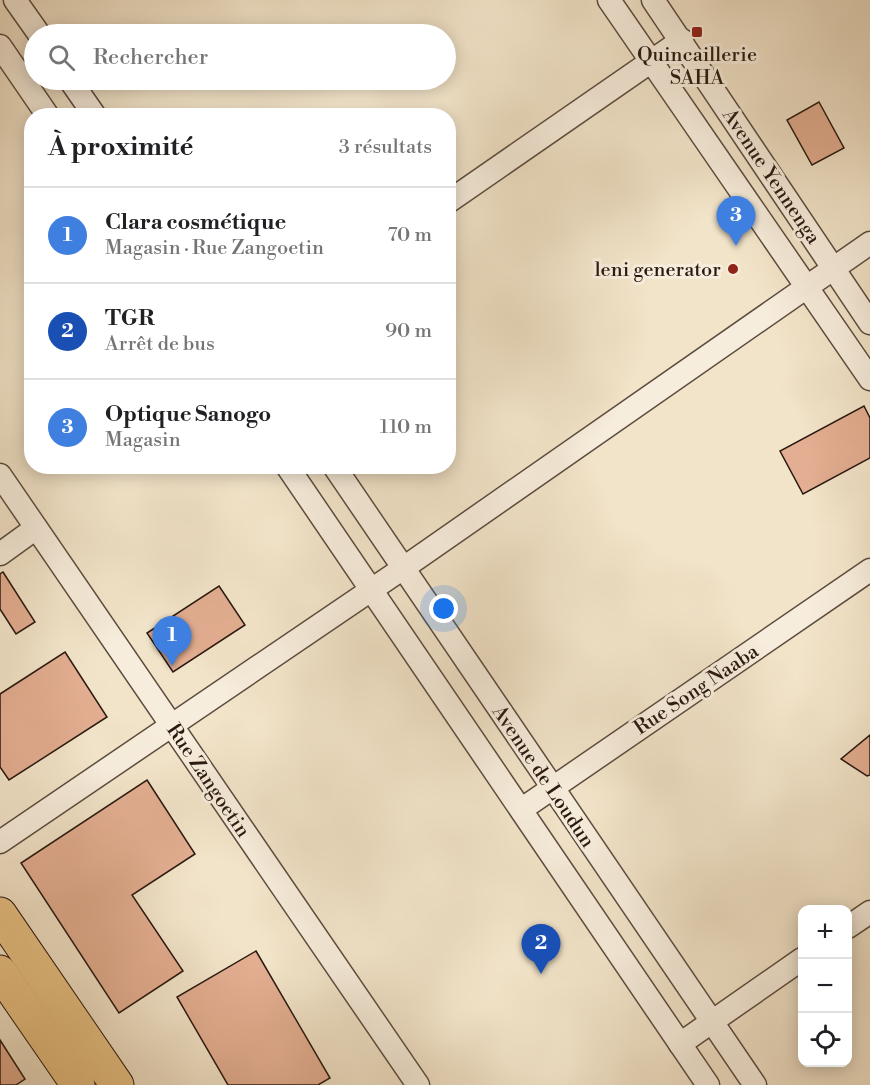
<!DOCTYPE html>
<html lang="fr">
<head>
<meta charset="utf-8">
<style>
  :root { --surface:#fff; --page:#f6f6f6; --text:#202124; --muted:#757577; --line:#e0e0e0; --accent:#db2777 }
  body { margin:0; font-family:"Libre Bodoni",serif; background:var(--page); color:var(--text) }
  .controls { position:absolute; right:18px; bottom:18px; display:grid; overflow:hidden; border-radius:12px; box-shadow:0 3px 15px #0003 }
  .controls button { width:54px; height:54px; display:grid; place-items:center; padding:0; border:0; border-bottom:2px solid var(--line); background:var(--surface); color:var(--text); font:30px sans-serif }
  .you { position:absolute; left:444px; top:609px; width:21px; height:21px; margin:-15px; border:4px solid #fff; border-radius:50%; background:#1a73e8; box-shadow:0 0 0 9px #1a73e833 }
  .badge { display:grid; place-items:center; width:39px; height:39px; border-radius:50%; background:var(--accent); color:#fff; font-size:20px; font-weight:700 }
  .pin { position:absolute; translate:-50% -50px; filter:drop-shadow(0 2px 3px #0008) }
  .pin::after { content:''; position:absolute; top:32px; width:21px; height:18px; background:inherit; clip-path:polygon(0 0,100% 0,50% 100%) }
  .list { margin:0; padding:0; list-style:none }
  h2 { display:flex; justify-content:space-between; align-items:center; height:78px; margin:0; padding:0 24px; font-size:26px }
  h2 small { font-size:20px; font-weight:400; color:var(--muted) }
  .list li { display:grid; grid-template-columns:39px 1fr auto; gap:18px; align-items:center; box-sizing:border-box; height:96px; padding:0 24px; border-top:2px solid var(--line) }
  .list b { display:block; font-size:22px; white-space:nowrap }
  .list p { margin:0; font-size:20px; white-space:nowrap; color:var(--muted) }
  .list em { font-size:20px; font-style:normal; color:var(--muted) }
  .icon { flex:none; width:33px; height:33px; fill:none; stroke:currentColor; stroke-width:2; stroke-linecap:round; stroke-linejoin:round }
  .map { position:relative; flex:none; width:870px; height:1085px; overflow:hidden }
  .search { position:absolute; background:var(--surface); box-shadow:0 3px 15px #0003; left:24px; top:24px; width:432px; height:66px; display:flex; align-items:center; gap:15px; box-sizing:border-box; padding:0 21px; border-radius:33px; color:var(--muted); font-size:22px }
  .panel { position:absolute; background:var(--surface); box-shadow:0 3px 15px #0003; left:24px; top:108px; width:432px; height:366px; border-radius:24px }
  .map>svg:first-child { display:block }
</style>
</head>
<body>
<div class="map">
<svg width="870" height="1085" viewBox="0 0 870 1085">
  <rect width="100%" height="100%" fill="#f2e4c9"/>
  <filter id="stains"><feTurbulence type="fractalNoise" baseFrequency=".00333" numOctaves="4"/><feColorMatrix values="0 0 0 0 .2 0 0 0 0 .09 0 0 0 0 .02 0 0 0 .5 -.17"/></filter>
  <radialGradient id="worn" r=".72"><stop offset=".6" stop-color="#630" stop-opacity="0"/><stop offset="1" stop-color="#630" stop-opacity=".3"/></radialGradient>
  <g fill="#e3ae91" stroke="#2a1911" stroke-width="1.5">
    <polygon points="819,102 844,148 812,165 787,120"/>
    <polygon points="864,406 870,418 870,458 803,494 780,451"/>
    <polygon points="3,572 35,622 16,634 0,609 0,574"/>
    <polygon points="219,586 245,625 173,672 147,633"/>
    <polygon points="65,652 107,717 9,780 0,767 0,694"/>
    <polygon points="870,735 870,775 867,776 841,759"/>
    <polygon points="147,780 195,854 132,895 183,971 119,1013 21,863"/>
    <polygon points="256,951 330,1078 318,1085 228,1085 177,997"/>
    <polygon points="0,1040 25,1079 16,1085 0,1085"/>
  </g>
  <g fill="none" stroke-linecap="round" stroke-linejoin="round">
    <g stroke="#5c4c3f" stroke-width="25">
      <g id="minor">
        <polyline points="15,0 39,34"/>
        <polyline points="609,0 870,379"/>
        <polyline points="653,0 870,323"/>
        <polyline points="0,46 48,116"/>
        <polyline points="70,80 95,116"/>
        <polyline points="448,202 682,40"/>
        <polyline points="287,466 708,1085"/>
        <polyline points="334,466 755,1085"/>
        <polyline points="0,475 418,1085"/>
        <polyline points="0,554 36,528"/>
        <polyline points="522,809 870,570"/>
        <polyline points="0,842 402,569 870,243"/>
        <polyline points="848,927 870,912"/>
        <polyline points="680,1044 802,959"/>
      </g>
    </g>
    <g stroke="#2a1911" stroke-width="35">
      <g id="primary">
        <polyline points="0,914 117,1085"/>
        <polyline points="0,972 78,1085"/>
      </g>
    </g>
    <use href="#minor" stroke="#f7eddc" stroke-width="22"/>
    <use href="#primary" stroke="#e9c284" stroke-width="33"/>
  </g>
  <g fill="#8f2418" stroke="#f7eddc" stroke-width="2">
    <rect x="691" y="26" width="12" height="12" rx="3"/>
    <circle cx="733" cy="269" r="6"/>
  </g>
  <g text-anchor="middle" stroke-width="6" stroke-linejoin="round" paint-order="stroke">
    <g font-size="20" fill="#2a1911" stroke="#f7eddc">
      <text x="697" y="61">Quincaillerie<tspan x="697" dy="23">SAHA</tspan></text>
      <text x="721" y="276" text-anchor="end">leni generator</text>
    </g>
    <g font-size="20" fill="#2a1911" stroke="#f7eddc">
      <text transform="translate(772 176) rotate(56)" y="7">Avenue Yennenga</text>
      <text transform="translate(696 689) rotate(-34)" y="7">Rue Song Naaba</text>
      <text transform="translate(544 776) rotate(56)" y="7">Avenue de Loudun</text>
      <text transform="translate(209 780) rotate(56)" y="7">Rue Zangoetin</text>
    </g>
  </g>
  <rect width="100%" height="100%" filter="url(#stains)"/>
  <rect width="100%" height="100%" fill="url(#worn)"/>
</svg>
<div class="controls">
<button>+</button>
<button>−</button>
<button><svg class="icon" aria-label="locate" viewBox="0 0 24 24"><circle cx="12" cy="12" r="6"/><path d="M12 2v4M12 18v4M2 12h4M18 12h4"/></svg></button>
</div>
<div class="you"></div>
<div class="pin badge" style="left:172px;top:666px;background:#3f7fe0">1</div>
<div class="pin badge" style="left:541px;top:974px;background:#1a4fb4">2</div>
<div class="pin badge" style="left:736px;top:246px;background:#3f7fe0">3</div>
<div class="search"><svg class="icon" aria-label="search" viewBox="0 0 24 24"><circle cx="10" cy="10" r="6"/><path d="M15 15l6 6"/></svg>Rechercher</div>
<section class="panel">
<h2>À proximité<small>3 résultats</small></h2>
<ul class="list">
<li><span class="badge" style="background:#3f7fe0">1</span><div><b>Clara cosmétique</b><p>Magasin · Rue Zangoetin</p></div><em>70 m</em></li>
<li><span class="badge" style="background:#1a4fb4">2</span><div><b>TGR</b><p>Arrêt de bus</p></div><em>90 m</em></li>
<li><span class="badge" style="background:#3f7fe0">3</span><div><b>Optique Sanogo</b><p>Magasin</p></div><em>110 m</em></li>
</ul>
</section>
</div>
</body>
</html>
